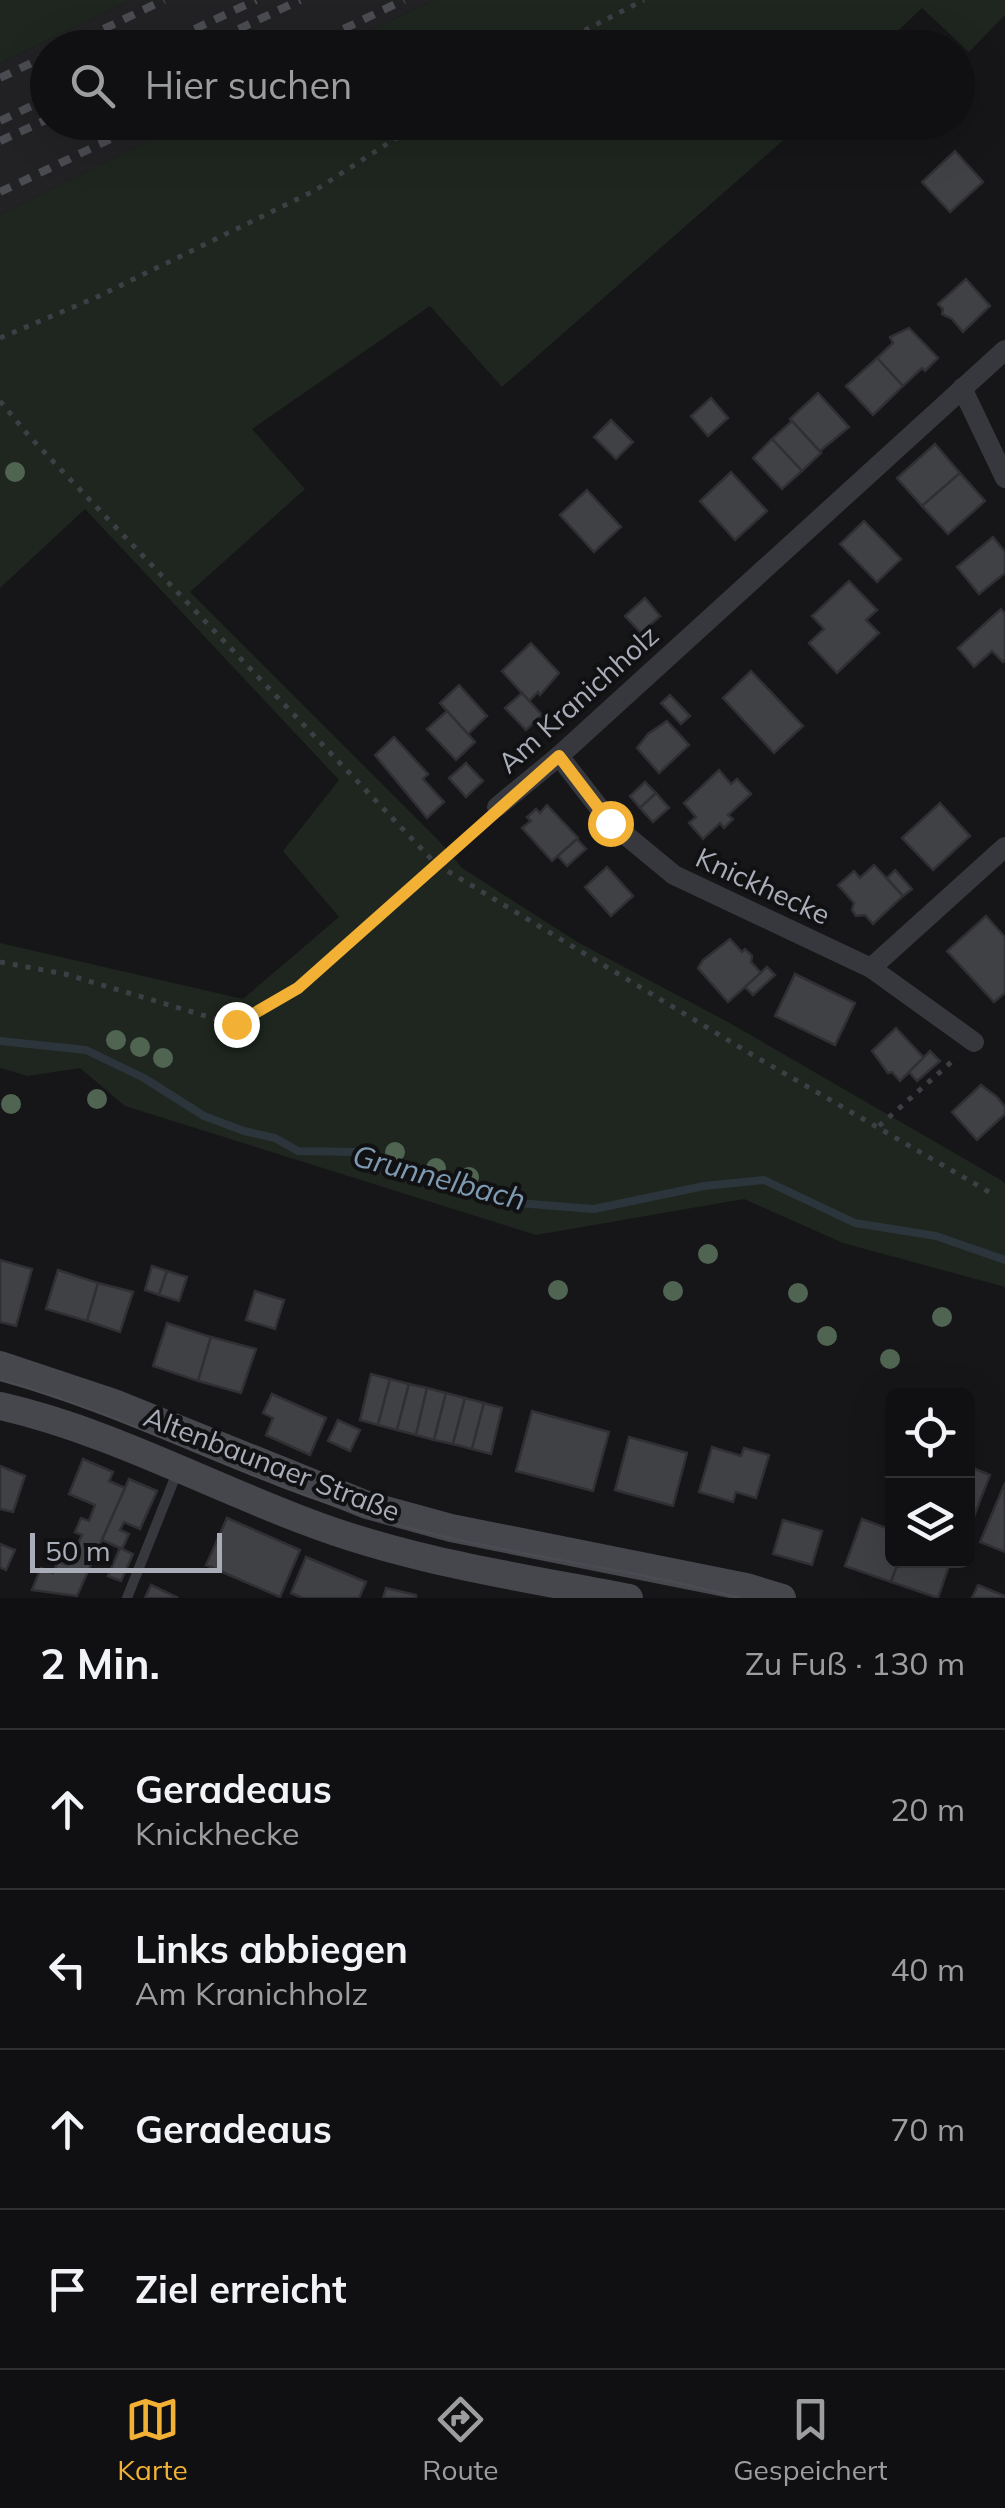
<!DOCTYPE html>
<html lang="de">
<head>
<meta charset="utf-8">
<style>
  :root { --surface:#101012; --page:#1e1e20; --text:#f1f3f6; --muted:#9c9d9f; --line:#303032; --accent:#f2b134 }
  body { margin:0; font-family:Mulish,sans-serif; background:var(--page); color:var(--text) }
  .controls { position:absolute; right:30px; bottom:30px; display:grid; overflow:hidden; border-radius:15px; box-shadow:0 10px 40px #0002 }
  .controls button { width:90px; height:90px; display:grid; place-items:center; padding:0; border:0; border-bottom:2px solid var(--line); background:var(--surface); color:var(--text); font:50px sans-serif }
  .scale { position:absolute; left:30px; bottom:25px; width:192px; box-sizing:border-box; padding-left:10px; border:5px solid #a8adb8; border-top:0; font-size:28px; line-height:35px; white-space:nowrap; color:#a8adb8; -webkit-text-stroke:8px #111113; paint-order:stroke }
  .stop { position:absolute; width:30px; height:30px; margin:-22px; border:8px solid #f2b134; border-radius:50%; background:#fff }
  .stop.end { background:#f2b134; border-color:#fff; box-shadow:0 2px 10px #0008 }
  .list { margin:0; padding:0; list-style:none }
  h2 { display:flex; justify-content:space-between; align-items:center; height:130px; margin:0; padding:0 40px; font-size:42px }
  h2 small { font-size:32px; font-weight:400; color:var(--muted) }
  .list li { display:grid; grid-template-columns:65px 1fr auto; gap:30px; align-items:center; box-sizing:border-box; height:160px; padding:0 40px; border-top:2px solid var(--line) }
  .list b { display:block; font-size:38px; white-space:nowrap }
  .list p { margin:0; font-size:32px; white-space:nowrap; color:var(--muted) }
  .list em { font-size:32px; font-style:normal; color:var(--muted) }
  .icon { flex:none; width:55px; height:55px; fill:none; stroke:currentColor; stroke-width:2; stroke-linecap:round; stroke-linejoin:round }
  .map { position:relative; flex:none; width:1005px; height:1598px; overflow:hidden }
  .search { position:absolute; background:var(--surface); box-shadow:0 10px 40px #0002; left:30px; right:30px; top:30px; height:110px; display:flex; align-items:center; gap:25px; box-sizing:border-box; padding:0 35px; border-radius:55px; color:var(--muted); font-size:38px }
  .sheet { height:770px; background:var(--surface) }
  nav { display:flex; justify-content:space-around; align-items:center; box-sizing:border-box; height:140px; border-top:2px solid var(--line); background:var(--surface); font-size:28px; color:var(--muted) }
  nav a { display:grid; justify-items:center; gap:5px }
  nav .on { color:var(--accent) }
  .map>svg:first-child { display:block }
</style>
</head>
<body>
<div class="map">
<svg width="1005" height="1598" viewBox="0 0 1005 1598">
  <rect width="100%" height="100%" fill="#161618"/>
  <polygon fill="#222225" points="131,0 434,0 335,47 48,48 48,122 184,123 0,215 0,63"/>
  <g fill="#1e261f">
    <polygon points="0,0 131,0 0,63"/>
    <polygon points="434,0 1005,0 1005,15 969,52 922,8 881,47 335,47"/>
    <polygon points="184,123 803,123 502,387 430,306 252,429 305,489 190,592 441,843 462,868 579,943 728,1022 1001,1180 1005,1184 1005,1287 843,1243 744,1199 536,1235 125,1106 80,1068 28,1076 0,1068 0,943 243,999 339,917 283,851 339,780 85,509 0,588 0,215"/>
  </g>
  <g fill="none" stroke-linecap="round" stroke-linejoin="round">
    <polyline stroke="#2c353c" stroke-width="8" points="0,1041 86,1050 144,1078 204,1116 244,1131 275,1138 298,1151 356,1152 409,1176 504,1202 594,1209 704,1186 764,1180 855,1223 936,1236 1005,1260"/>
  </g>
  <g fill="#404145" stroke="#303034" stroke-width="2.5">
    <polygon points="955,151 983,182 950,212 922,182"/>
    <polygon points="966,279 990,306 963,332 952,319 942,314 943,309 938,304"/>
    <polygon points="909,328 938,358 925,371 922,368 903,386 877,358 893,343 890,337"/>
    <polygon points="877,358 903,386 873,415 846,386"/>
    <polygon points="818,393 849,427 820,451 790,419"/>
    <polygon points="711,398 728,418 708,436 691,416"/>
    <polygon points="611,420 633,442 616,459 594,437"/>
    <polygon points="792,421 821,453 802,471 772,439"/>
    <polygon points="772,439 802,471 782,489 753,458"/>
    <polygon points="935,444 960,473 922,506 897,478"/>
    <polygon points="731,472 767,511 735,540 700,501"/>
    <polygon points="960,473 985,501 948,534 922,506"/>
    <polygon points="587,490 621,527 594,552 560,515"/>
    <polygon points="864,521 901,559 877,582 840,544"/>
    <polygon points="993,537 1005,552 1005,573 979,594 957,567"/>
    <polygon points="849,581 877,610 866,620 879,633 837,673 809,643 824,629 812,616"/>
    <polygon points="645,598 660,616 641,633 625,616"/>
    <polygon points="1001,609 1005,614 1005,660 1003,662 992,651 974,667 958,648"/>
    <polygon points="531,643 559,673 540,695 538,692 529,701 502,671"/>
    <polygon points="751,671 803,726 774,753 723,698"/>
    <polygon points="459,685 487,716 468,734 440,703"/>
    <polygon points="522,693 542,715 526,730 505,708"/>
    <polygon points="670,695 690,716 681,724 661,703"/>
    <polygon points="447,711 475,742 456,760 427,729"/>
    <polygon points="667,721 689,745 659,773 637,748 648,734"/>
    <polygon points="394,737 428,774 423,779 444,802 427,818 375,755"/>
    <polygon points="466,763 483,781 466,797 449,778"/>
    <polygon points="719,770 731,784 737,779 751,794 728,815 733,819 724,828 720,823 703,839 689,823 696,817 684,803"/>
    <polygon points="645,782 656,793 640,808 630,796"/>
    <polygon points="656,793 669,808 653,822 640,808"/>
    <polygon points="940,803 970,836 933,870 902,838"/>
    <polygon points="547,805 578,838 552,861 522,828 531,821 527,817 536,809 540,813"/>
    <polygon points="577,839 586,849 567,866 558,856"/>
    <polygon points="874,865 903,896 873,924 865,915 856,916 852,910 854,903 838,885 854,871 860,878"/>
    <polygon points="607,867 633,896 611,916 585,887"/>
    <polygon points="895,870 912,889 903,896 887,878"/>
    <polygon points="986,916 1005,937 1005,993 994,1002 947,951"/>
    <polygon points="730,939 742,952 745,949 752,956 751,962 761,973 728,1002 698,968 703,960"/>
    <polygon points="767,967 775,975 753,995 745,987"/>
    <polygon points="795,974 855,1003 835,1045 775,1016"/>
    <polygon points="896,1028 924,1058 900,1081 892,1072 888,1073 872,1051"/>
    <polygon points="930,1051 940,1061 917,1081 909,1072"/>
    <polygon points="981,1085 997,1097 1005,1107 1005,1114 977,1140 952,1112"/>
    <polygon points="0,1260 32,1269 16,1326 0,1322"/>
    <polygon points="152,1266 167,1271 159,1295 145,1290"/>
    <polygon points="58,1270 98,1283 87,1321 46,1309"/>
    <polygon points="167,1271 187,1277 179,1301 159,1295"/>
    <polygon points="98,1283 133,1292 120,1332 87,1321"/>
    <polygon points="255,1291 284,1300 275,1329 246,1320"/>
    <polygon points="167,1323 211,1337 198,1381 153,1366"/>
    <polygon points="211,1337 256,1349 241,1393 198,1381"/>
    <polygon points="371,1374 390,1379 378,1425 360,1420"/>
    <polygon points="390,1379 409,1384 397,1430 378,1425"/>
    <polygon points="409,1384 427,1388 416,1435 397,1430"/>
    <polygon points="427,1388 446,1393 434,1440 416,1435"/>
    <polygon points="446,1393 465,1398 453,1444 434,1440"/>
    <polygon points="272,1394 326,1418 310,1455 266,1435 273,1418 263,1413"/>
    <polygon points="465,1398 484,1403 472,1449 453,1444"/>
    <polygon points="484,1403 502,1408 491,1454 472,1449"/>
    <polygon points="532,1411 609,1432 593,1491 516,1471"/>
    <polygon points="338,1420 360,1430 350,1451 328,1441"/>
    <polygon points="629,1437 687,1453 673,1506 615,1490"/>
    <polygon points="712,1447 741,1456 744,1448 769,1455 756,1498 736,1492 733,1502 699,1492"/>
    <polygon points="83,1459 113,1472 109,1481 125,1488 77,1596 32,1590 41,1568 53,1573 58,1561 68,1565 82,1535 75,1532 81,1518 89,1521 95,1505 69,1494"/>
    <polygon points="0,1466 25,1476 13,1512 0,1509"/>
    <polygon points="968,1466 990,1475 968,1532"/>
    <polygon points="129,1479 157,1491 140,1529 124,1522 120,1530 129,1534 122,1549 102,1540"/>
    <polygon points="1005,1483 1005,1552 980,1542"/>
    <polygon points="227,1518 300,1550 280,1597 206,1565"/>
    <polygon points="862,1519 892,1530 892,1560 899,1560 891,1582 845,1566"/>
    <polygon points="783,1520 822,1531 812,1565 773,1554"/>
    <polygon points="0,1544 15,1550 6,1570 0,1567"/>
    <polygon points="120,1548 133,1554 121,1581 108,1576"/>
    <polygon points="306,1557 366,1582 359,1598 303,1598 291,1593"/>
    <polygon points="899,1560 951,1560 938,1598 891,1582"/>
    <polygon points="151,1585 178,1598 145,1598"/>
    <polygon points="978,1585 1005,1596 1005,1598 972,1598"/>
    <polygon points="386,1588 416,1595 416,1598 383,1598"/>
  </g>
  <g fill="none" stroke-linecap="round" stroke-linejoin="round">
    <g stroke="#3d3f44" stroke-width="5" stroke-dasharray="5 8" stroke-linecap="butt">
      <polyline points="550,48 644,0"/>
      <polyline points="0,338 97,297 314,191 421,122"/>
      <polyline points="0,401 29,436 436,864 751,1054 989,1192"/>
      <polyline points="0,962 65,974 236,1025 298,988 481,823"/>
      <polyline points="879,1126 957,1057"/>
    </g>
    <polyline stroke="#37383d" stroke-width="10" points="127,1598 178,1470"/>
    <g stroke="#37383d" stroke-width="20">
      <polyline points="962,388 1005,478"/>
      <polyline points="559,756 611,823 674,875 871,968 1005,847"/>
      <polyline points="497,807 559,756 1005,350"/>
      <polyline points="871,968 974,1042"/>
    </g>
    <g stroke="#45474d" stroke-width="28">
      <polyline points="0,1365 114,1403 367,1505 451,1528 746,1587 782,1598"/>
      <path d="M0,1406C106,1430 204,1483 305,1521C408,1561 521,1577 629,1598"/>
    </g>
    <path stroke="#4a4c52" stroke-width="2.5" d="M0,1380C128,1415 243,1479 370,1517C491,1554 618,1565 740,1598"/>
    <g stroke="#4a4c52" stroke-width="8" stroke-dasharray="12 10" stroke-linecap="butt">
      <polyline points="64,48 164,0"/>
      <polyline points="155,48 256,0"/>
      <polyline points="199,48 300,0"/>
      <polyline points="304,48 404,0"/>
      <polyline points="0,78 48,55"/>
      <polyline points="0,121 48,98"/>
      <polyline points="0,141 48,119"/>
      <polyline points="0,192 146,122"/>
    </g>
  </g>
  <g fill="#506452">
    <circle cx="15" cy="472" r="10"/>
    <circle cx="116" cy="1040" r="10"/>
    <circle cx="140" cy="1047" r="10"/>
    <circle cx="163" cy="1058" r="10"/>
    <circle cx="97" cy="1099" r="10"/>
    <circle cx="11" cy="1104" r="10"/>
    <circle cx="395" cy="1152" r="10"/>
    <circle cx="436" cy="1168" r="10"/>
    <circle cx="469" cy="1177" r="10"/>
    <circle cx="708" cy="1254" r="10"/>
    <circle cx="558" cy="1290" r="10"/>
    <circle cx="673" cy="1291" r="10"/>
    <circle cx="798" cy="1293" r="10"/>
    <circle cx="942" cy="1317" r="10"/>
    <circle cx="827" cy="1336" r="10"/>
    <circle cx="890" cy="1359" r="10"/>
  </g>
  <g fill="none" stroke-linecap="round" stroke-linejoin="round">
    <polyline stroke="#f2b134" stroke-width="12" points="236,1024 298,988 559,756 610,823"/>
  </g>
  <g text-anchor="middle" stroke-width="8" stroke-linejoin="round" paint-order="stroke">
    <g font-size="28" fill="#a8adb8" stroke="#111113">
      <text transform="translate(578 699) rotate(-42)" y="10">Am Kranichholz</text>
      <text transform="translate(763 886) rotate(25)" y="10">Knickhecke</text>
      <text transform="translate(272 1464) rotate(21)" y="10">Altenbaunaer Straße</text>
    </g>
    <g font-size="30" font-style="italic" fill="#7f9bb3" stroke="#111113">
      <text transform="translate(439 1178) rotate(15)" y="10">Grunnelbach</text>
    </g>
  </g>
</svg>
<div class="controls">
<button><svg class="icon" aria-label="locate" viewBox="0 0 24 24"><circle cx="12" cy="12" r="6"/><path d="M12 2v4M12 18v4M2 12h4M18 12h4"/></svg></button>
<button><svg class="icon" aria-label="layers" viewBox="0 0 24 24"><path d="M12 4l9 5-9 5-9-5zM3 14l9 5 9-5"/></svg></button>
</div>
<div class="scale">50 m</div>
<div class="stop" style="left:610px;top:823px"></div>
<div class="stop end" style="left:236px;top:1024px"></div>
<div class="search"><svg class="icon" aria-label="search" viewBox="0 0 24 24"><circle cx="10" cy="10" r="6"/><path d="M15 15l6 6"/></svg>Hier suchen</div>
</div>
<section class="sheet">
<h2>2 Min.<small>Zu Fuß · 130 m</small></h2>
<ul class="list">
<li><svg class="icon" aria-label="ahead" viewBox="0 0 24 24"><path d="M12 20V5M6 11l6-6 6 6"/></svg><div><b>Geradeaus</b><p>Knickhecke</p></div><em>20 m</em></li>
<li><svg class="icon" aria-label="left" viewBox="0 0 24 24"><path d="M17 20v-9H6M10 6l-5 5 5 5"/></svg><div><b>Links abbiegen</b><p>Am Kranichholz</p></div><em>40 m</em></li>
<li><svg class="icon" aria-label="ahead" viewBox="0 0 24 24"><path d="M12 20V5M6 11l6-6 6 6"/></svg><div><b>Geradeaus</b></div><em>70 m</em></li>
<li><svg class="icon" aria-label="arrive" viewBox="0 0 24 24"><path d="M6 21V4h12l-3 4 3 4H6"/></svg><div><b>Ziel erreicht</b></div></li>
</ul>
</section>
<nav>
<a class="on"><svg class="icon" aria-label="map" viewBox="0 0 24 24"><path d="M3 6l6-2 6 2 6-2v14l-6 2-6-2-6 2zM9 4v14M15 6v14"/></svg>Karte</a>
<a><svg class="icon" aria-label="directions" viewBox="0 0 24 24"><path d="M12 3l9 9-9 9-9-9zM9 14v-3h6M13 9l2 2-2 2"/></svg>Route</a>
<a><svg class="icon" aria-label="saved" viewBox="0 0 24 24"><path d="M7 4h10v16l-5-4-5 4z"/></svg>Gespeichert</a>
</nav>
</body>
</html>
